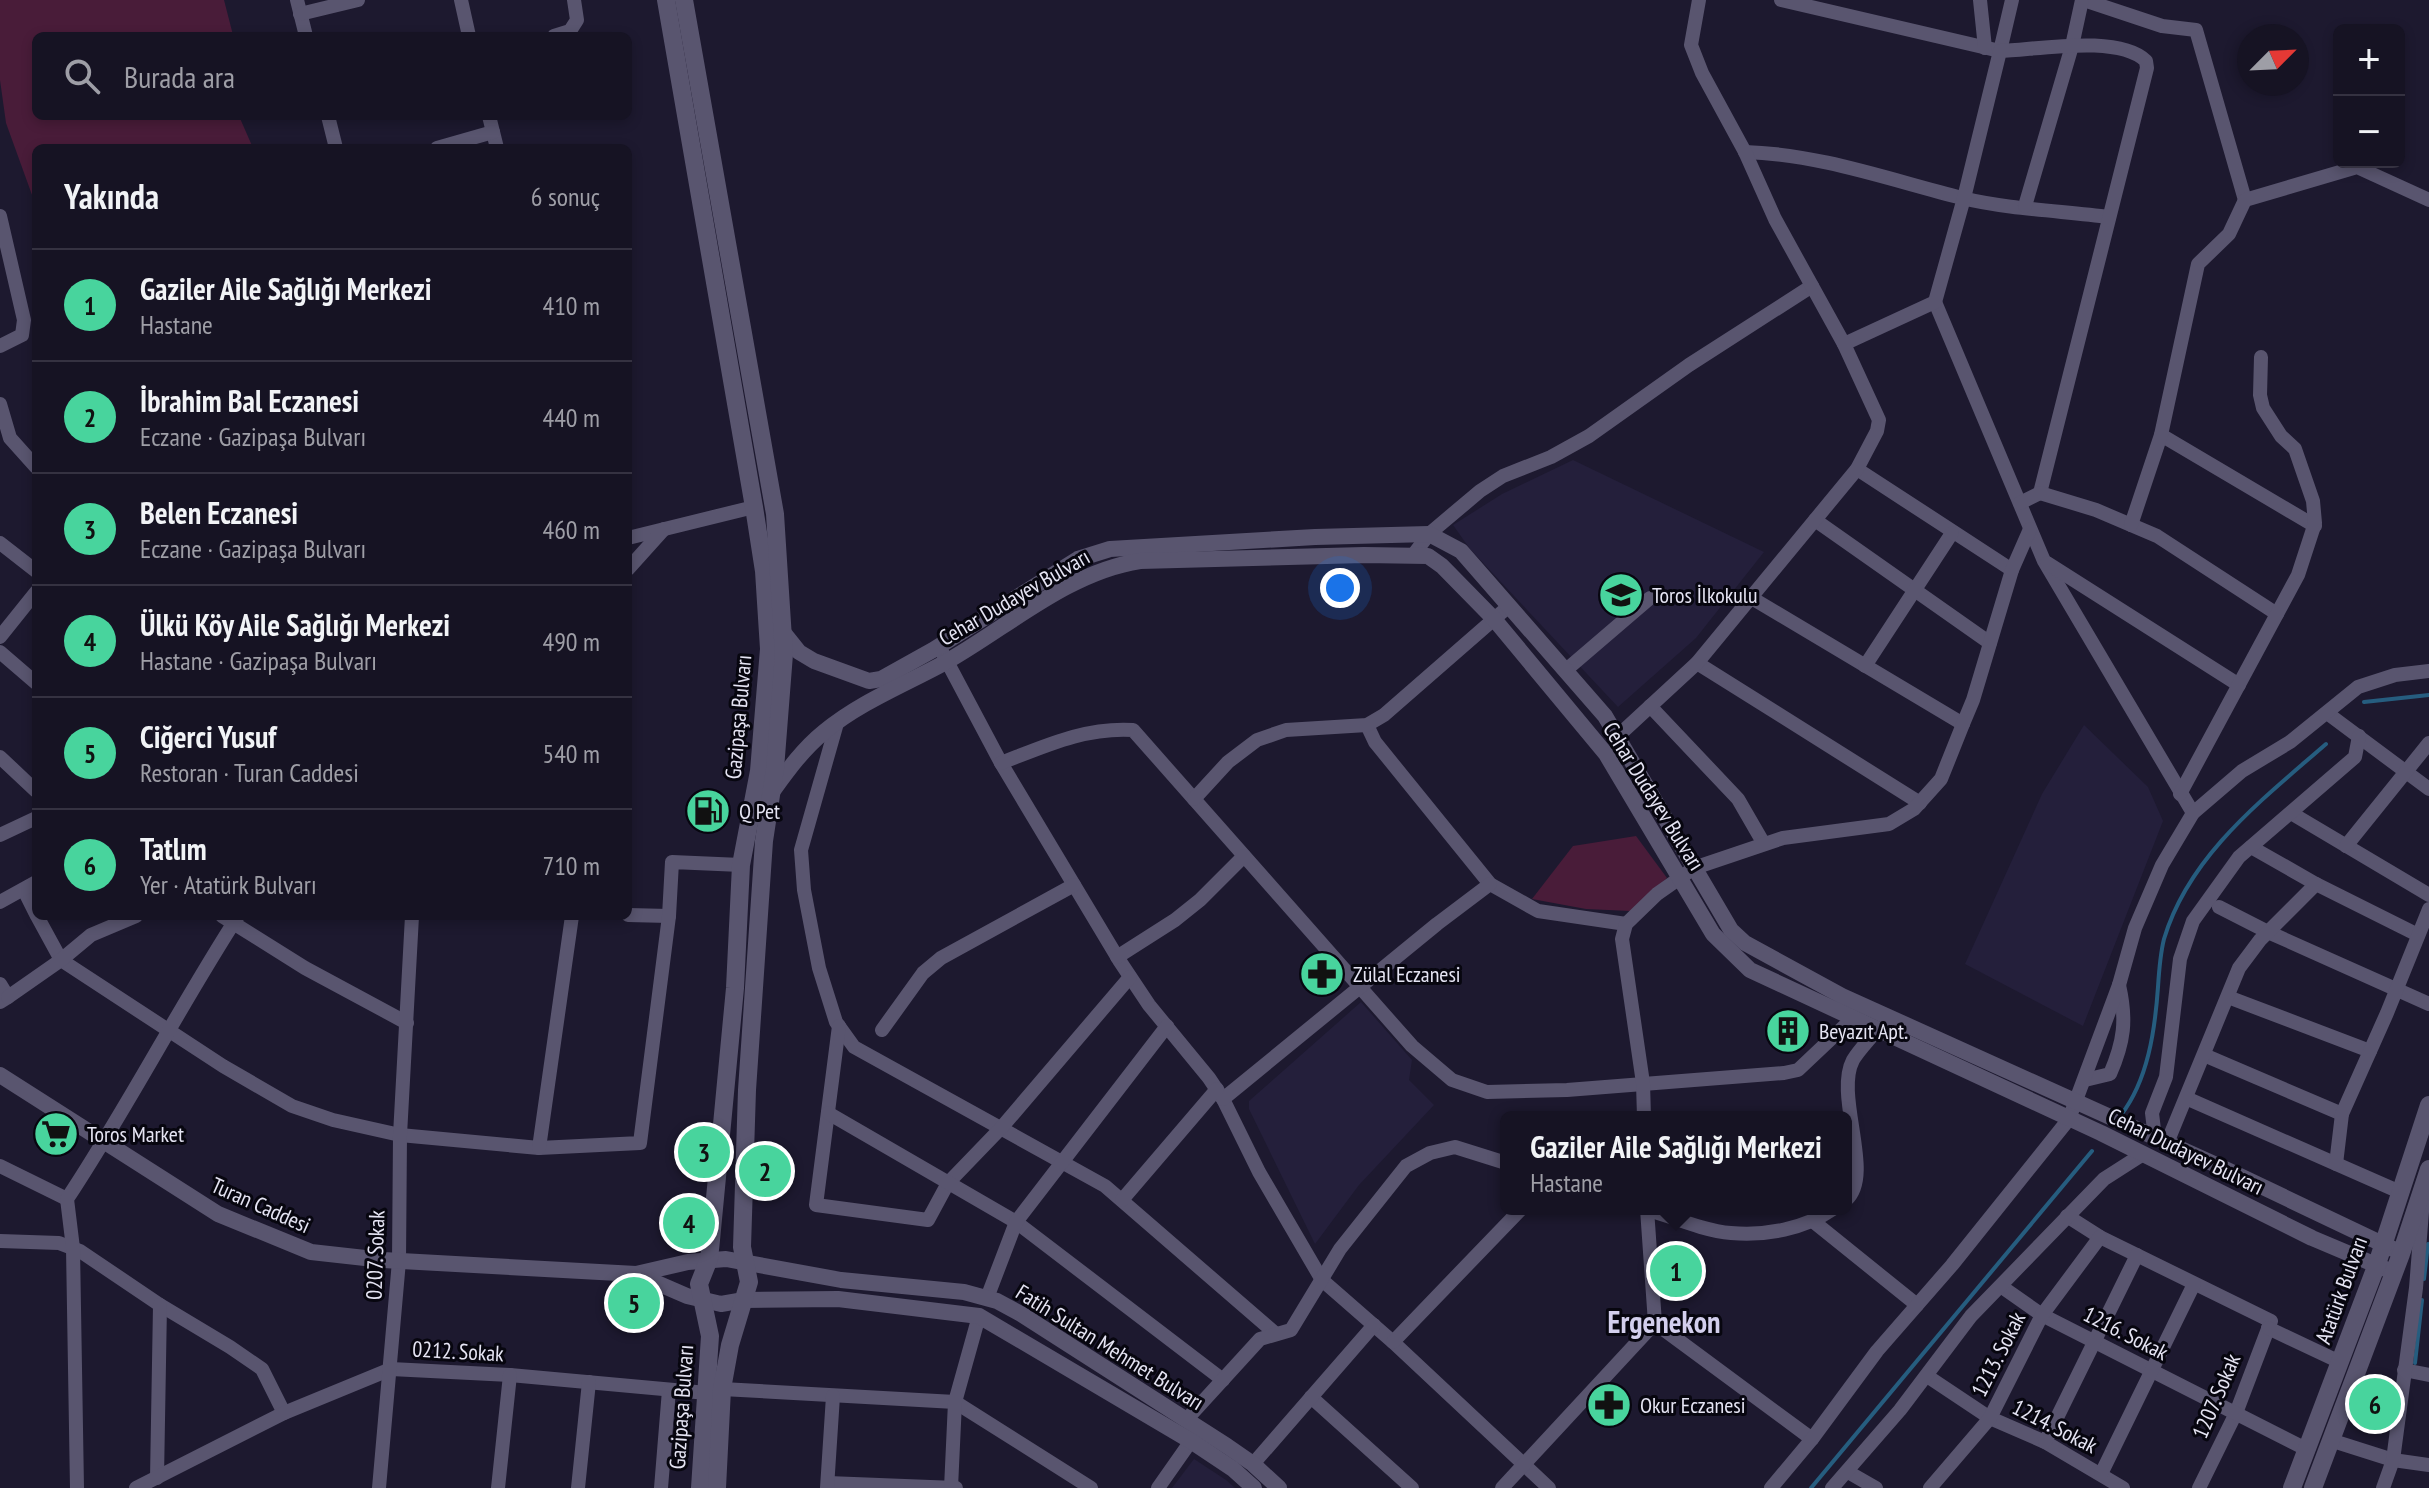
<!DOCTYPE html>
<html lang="tr">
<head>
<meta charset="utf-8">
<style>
  :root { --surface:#161323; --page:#1f1c2b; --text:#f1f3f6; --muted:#9e9ea6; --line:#353241; --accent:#48d49d }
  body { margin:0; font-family:"PT Sans Narrow",sans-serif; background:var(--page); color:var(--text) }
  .controls { position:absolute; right:24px; top:24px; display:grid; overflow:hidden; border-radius:12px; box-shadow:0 4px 12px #0003 }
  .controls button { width:72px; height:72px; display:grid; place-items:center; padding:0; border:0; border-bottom:2px solid var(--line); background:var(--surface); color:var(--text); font:40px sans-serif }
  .compass { position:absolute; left:2237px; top:24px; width:72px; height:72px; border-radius:50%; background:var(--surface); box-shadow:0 4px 12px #0003; rotate:66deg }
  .you { position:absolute; left:1340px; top:588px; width:28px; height:28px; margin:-20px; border:6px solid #fff; border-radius:50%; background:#1a73e8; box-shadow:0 0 0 12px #1a73e833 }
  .badge { display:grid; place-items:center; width:52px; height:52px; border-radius:50%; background:var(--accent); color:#111; font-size:26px; font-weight:700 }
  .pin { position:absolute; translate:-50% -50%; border:4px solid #fff; box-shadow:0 2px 8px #0006 }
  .popup { position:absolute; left:1500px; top:1111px; width:352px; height:104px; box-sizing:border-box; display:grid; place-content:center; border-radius:12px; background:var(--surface); filter:drop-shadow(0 2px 6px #0005); font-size:26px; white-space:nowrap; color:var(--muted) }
  .popup b { font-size:30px; color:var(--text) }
  .popup::after { content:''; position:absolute; left:50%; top:100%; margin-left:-16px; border:16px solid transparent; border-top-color:var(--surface) }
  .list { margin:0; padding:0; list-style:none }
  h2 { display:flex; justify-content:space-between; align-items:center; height:104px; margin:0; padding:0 32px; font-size:34px }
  h2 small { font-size:26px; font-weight:400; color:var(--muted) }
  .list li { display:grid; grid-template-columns:52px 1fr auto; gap:24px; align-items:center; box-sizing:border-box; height:112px; padding:0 32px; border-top:2px solid var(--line) }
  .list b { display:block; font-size:30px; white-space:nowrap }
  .list p { margin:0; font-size:26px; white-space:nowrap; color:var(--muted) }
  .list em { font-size:26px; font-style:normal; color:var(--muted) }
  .icon { flex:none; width:44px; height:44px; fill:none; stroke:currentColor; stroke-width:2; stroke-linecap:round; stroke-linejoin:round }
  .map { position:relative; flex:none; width:2429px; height:1488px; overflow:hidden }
  .search { position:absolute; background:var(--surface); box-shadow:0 4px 12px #0003; left:32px; top:32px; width:600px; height:88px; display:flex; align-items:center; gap:20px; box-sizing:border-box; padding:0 28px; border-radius:12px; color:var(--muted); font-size:30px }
  .panel { position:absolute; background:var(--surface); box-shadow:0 4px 12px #0003; left:32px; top:144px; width:600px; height:776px; border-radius:12px }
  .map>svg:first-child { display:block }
</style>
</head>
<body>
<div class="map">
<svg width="2429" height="1488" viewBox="0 0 2429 1488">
  <rect width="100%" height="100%" fill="#1d192f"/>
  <g fill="#241f3b">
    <polygon points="1573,460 1764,552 1696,638 1618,707 1470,549 1453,525 1502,494"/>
    <polygon points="2084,725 2148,787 2163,821 2083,1026 1965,964 2042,794"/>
    <polygon points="1361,1002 1412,1060 1409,1080 1434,1105 1359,1185 1315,1244 1249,1109 1249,1101"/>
    <polygon points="1194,1459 1226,1480 1235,1488 1172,1488"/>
  </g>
  <g fill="#491c39">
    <polygon points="0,0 224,0 233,35 36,36 36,116 239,116 253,148 36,148 36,206 6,123 0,80"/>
    <polygon points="1636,836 1667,878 1630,911 1586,909 1532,899 1573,846"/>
  </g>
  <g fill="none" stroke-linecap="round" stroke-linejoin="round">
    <g stroke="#265d7f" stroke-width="4">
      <polyline points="2364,702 2429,695"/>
      <path d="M2121,1115C2148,1080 2155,1030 2158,987C2159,971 2160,955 2164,939C2189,855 2263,799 2326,744"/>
      <polyline points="2424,1279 2428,1244"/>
      <polyline points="2415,1363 2422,1300"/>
      <polyline points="1811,1488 2092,1151"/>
    </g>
    <g stroke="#59556f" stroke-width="14">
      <polyline points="297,0 306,36"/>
      <polyline points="461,0 469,36"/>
      <polyline points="1781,0 2000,51 2012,0"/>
      <polyline points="1980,0 1985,48"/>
      <polyline points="2084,0 2162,26 2196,30 2245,200"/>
      <polyline points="300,14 358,0"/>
      <polyline points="554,36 570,31 577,20 574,0"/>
      <polyline points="328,116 336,148"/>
      <polyline points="489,116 497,148"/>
      <polyline points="437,148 493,132"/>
      <path d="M1745,152C1819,154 1890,180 1962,198C2007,209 2062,211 2109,217"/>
      <polyline points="2025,206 2072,46 2082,0"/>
      <polyline points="0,216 24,320 22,335 0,346"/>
      <polyline points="1935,302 2044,561 2193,813"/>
      <path d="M1844,344L1935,302L1964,198L2000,51C2036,50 2118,34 2146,61L2147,68L2040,493"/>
      <polyline points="0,404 10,438 36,467"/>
      <polyline points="2161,435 2315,526"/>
      <polyline points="1857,469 2012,570"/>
      <polyline points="2020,503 2040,493 2096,510 2157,536 2277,614"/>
      <polyline points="1815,520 1990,643"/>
      <polyline points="2131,525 2161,435 2198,264 2229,234 2245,200 2357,167 2429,200"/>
      <polyline points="628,538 754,507"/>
      <polyline points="0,543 36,571"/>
      <polyline points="1414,554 1429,534 1480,491 1503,476 1551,457 1589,436 1689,365 1812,286"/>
      <polyline points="2047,563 2239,685"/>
      <polyline points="628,569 664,529"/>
      <polyline points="1750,597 1963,724"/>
      <polyline points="0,637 36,592"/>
      <polyline points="0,652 36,683"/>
      <polyline points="942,652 1001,763 1119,960 1149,1005 1209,1078 1223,1099 1259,1172 1322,1280 1393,1342 1549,1488"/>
      <polyline points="1697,663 1920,803"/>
      <polyline points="1865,666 1952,533"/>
      <polyline points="1566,670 1650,598"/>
      <polyline points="1650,706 1738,799 1764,844"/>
      <polyline points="2327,713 2429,789"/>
      <polyline points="837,723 801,850 804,890 819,968 836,1022 854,1047 1105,1186 1276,1334"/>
      <polyline points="1367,725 1375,742 1490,884 1538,911 1626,924"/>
      <polyline points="1619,735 1697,663 1857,469 1877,431 1879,420 1844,344 1775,219 1745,152 1702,73 1691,45 1699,0"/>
      <polyline points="0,757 36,791"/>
      <path d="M1001,763C1045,746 1085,727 1133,730L1412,1046L1452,1080L1487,1092L1567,1090L1784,1073L1798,1070L1852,1019"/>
      <polyline points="2180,794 2298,575 2315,523 2313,501 2295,449 2281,436 2263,408 2260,395 2261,357"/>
      <polyline points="1194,799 1228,762 1257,740 1286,730 1367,725 1384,715 1509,606"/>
      <polyline points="2291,813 2429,895"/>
      <polyline points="0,835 36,818"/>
      <polyline points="2346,846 2429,743"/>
      <polyline points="2251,847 2316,884 2418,935"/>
      <polyline points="24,890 36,914"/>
      <polyline points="0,902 36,882"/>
      <polyline points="2219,907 2268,932 2429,1004"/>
      <polyline points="628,915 669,916"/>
      <polyline points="37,916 61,960 223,1066 292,1106 333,1120 400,1135 539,1148 640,1143 669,916 672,862 741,865"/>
      <polyline points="222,916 305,968 407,1023"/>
      <polyline points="1117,957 1175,920 1200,900 1244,856"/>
      <polyline points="0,984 8,997 0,1002"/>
      <polyline points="8,997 61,960 91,935 136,916"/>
      <polyline points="2228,997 2370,1051"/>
      <polyline points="839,1026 816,1205 928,1220 948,1183 1002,1127 1130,977"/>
      <polyline points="882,1030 923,973 941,958 1074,885"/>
      <polyline points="2204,1055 2342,1114"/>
      <path d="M2085,1080L2110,1074C2124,1042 2127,1020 2119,985"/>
      <polyline points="2186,1098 2400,1192"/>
      <polyline points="1223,1099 1437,924 1490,884"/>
      <polyline points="828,1113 1016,1222 1223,1380"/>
      <polyline points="1644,1117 1643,1083 1622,939 1626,924 1657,894 1694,868 1783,838 1889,824 1914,809 1941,779 1963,724 1973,700 2012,570 2030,529"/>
      <polyline points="2155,1138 2152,1113 2166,1077 2180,959 2193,921 2239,857 2355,757 2359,736"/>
      <polyline points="2167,1143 2239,968 2260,940 2316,884"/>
      <polyline points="539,1148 572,916"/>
      <polyline points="2336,1164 2342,1114 2387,1013 2429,909"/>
      <polyline points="0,1166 67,1199"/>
      <polyline points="1122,1200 1217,1089"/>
      <path d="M1846,1200C1875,1175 1834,1096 1853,1060C1859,1050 1869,1040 1877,1030"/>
      <path d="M1646,1209C1672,1217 1705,1231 1731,1233C1766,1236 1804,1229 1833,1209"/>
      <polyline points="2067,1216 2100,1237 2271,1321 2236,1413 2199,1488"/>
      <polyline points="1814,1222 1917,1305"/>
      <polyline points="0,1241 59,1243 80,1251 160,1305 230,1347 262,1369 284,1413"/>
      <polyline points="2002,1287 2042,1315 2308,1450"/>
      <polyline points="987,1298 1016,1222 1167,1026"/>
      <polyline points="1655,1323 1812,1439"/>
      <polyline points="2268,1328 2340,1362"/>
      <polyline points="1393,1342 1521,1209"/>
      <polyline points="2404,1370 2429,1375"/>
      <polyline points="1927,1376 1990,1418 2045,1442 2123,1488"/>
      <polyline points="722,1389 955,1402 1091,1488"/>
      <polyline points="1311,1397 1412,1488"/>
      <polyline points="1186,1420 1260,1339 1291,1330 1340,1249 1406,1166 1430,1153 1455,1147 1506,1163"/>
      <polyline points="2330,1440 2393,1460 2429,1465"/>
      <polyline points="2045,1442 2137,1255"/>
      <polyline points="1253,1464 1374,1325"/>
      <polyline points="1848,1472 1876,1488"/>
      <polyline points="2101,1474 2194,1284"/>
      <polyline points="157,1478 160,1305"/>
      <polyline points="828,1483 956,1488"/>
      <path d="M77,1488L73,1248L67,1199C128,1107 178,1009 238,916"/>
      <polyline points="136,1488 284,1413 391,1369 510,1375 707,1393"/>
      <polyline points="379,1488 399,1261 400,1135 412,916"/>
      <polyline points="498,1488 510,1375"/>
      <polyline points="578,1488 589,1382"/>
      <polyline points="661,1488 669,1390"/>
      <polyline points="827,1488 833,1396"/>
      <polyline points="951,1488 955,1402 979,1316"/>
      <polyline points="1158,1488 1191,1441"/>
      <polyline points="1502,1488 1655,1323 1647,1209"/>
      <polyline points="1771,1488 1812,1439 1877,1351 1952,1265 2069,1119 2119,985 2135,928 2162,865 2193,813 2242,771 2290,742 2358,687 2395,675 2429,671"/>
      <polyline points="1832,1488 1900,1410 1971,1316 2104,1179 2143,1154"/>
      <polyline points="1930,1488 1990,1418 2042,1315 2100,1237"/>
      <polyline points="2383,1488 2393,1460 2416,1288 2423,1199"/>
    </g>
    <g stroke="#59556f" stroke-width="16">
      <polyline points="783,632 799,652 814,661 869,681 881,679 933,650 1078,559 1110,549 1315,537 1429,534 1461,551 1605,716 1731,930 1745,943 1842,996 2223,1168 2393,1249"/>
      <path d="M772,792C788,770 803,749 824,732C860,702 906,684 946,662C1008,627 1068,572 1140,561L1364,555L1428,556L1442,566L1494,619L1606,754L1713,934L1750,970L2101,1133L2312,1238L2388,1270"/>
      <polyline points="0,1075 218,1214 311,1252 383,1260 636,1274 688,1262 726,1259 841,1280 964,1292 997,1301 1021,1314 1227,1446 1253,1464 1279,1488"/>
      <polyline points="636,1274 687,1296 721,1304 744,1300 838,1299 979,1316 1191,1441 1233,1469 1254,1488"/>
    </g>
    <g stroke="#59556f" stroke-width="18">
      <polyline points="666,0 754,507 764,571 769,649 759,771 741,865 735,988 711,1240 709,1259 699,1284 710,1336 700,1488"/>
      <polyline points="684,0 775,514 784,654 775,769 764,841 747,1090 742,1247 749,1282 730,1345 722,1389 717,1488"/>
      <polyline points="2292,1488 2377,1264 2429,1105"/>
      <polyline points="2313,1488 2401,1254 2429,1169"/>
    </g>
  </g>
  <defs>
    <g id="school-disc" transform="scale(2.3)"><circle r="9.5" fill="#48d49d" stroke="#07060f"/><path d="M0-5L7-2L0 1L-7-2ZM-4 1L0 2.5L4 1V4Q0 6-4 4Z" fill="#111"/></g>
    <g id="fuel-disc" transform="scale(2.3)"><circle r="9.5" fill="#48d49d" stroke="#07060f"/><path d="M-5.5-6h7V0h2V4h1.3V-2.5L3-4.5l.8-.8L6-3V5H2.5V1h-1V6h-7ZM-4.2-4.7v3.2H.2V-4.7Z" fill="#111"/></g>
    <g id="pharmacy-disc" transform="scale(2.3)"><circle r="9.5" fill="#48d49d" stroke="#07060f"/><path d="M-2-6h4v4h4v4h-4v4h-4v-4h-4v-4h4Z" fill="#111"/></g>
    <g id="building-disc" transform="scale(2.3)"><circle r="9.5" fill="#48d49d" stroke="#07060f"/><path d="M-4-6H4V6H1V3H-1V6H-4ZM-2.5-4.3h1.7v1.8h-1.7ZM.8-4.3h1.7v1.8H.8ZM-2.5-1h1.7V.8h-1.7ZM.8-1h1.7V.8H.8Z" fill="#111"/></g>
    <g id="supermarket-disc" transform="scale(2.3)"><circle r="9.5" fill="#48d49d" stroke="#07060f"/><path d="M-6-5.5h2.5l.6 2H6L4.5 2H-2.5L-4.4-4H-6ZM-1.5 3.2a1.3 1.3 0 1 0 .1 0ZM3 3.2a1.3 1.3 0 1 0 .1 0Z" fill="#111"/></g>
  </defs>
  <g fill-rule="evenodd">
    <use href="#school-disc" x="1621" y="595"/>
    <use href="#fuel-disc" x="708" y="811"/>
    <use href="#pharmacy-disc" x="1322" y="974"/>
    <use href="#building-disc" x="1788" y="1031"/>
    <use href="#supermarket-disc" x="56" y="1134"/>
    <use href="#pharmacy-disc" x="1609" y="1405"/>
  </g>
  <g text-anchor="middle" stroke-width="6" stroke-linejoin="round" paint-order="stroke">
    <g font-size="22" fill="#e5e4f3" stroke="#07060f" text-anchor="start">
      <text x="1652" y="603">Toros İlkokulu</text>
      <text x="739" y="819">Q Pet</text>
      <text x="1353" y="982">Zülal Eczanesi</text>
      <text x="1819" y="1039">Beyazıt Apt.</text>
      <text x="87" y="1142">Toros Market</text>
      <text x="1640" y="1413">Okur Eczanesi</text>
    </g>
    <g font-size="22" fill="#e5e4f3" stroke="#07060f">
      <text transform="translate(1014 597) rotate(-30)" y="8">Cehar Dudayev Bulvarı</text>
      <text transform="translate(738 717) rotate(-85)" y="8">Gazipaşa Bulvarı</text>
      <text transform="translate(1654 796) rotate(58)" y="8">Cehar Dudayev Bulvarı</text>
      <text transform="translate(2186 1151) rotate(26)" y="8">Cehar Dudayev Bulvarı</text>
      <text transform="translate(261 1205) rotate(24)" y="8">Turan Caddesi</text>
      <text transform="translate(375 1255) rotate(-88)" y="8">0207. Sokak</text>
      <text transform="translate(2341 1290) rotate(-70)" y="8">Atatürk Bulvarı</text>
      <text transform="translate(2126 1333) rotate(27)" y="8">1216. Sokak</text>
      <text transform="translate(1110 1347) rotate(32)" y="8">Fatih Sultan Mehmet Bulvarı</text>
      <text transform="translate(458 1351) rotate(3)" y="8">0212. Sokak</text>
      <text transform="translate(1998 1354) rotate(-63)" y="8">1213. Sokak</text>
      <text transform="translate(2216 1396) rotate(-67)" y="8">1207. Sokak</text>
      <text transform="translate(681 1407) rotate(-86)" y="8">Gazipaşa Bulvarı</text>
      <text transform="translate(2055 1426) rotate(27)" y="8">1214. Sokak</text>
    </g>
    <g font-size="30" font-weight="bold" fill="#d3cfed" stroke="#07060f">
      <text x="1664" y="1333">Ergenekon</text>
    </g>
  </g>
</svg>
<div class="controls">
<button>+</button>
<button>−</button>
</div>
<svg class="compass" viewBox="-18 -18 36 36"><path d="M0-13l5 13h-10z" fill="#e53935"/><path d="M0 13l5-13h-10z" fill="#9e9ea6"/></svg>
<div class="you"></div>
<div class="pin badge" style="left:1676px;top:1271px">1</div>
<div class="popup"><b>Gaziler Aile Sağlığı Merkezi</b>Hastane</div>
<div class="pin badge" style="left:765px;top:1171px">2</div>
<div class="pin badge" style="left:704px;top:1152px">3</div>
<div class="pin badge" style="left:689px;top:1223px">4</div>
<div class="pin badge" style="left:634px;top:1303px">5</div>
<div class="pin badge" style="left:2375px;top:1404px">6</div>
<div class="search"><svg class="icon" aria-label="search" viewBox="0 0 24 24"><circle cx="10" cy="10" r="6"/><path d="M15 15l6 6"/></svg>Burada ara</div>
<section class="panel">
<h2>Yakında<small>6 sonuç</small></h2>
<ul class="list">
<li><span class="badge">1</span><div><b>Gaziler Aile Sağlığı Merkezi</b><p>Hastane</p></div><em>410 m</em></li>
<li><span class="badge">2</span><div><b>İbrahim Bal Eczanesi</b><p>Eczane · Gazipaşa Bulvarı</p></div><em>440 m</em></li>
<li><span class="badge">3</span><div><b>Belen Eczanesi</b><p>Eczane · Gazipaşa Bulvarı</p></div><em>460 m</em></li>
<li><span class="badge">4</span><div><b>Ülkü Köy Aile Sağlığı Merkezi</b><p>Hastane · Gazipaşa Bulvarı</p></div><em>490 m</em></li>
<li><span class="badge">5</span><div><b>Ciğerci Yusuf</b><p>Restoran · Turan Caddesi</p></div><em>540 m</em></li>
<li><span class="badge">6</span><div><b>Tatlım</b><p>Yer · Atatürk Bulvarı</p></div><em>710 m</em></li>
</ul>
</section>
</div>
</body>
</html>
